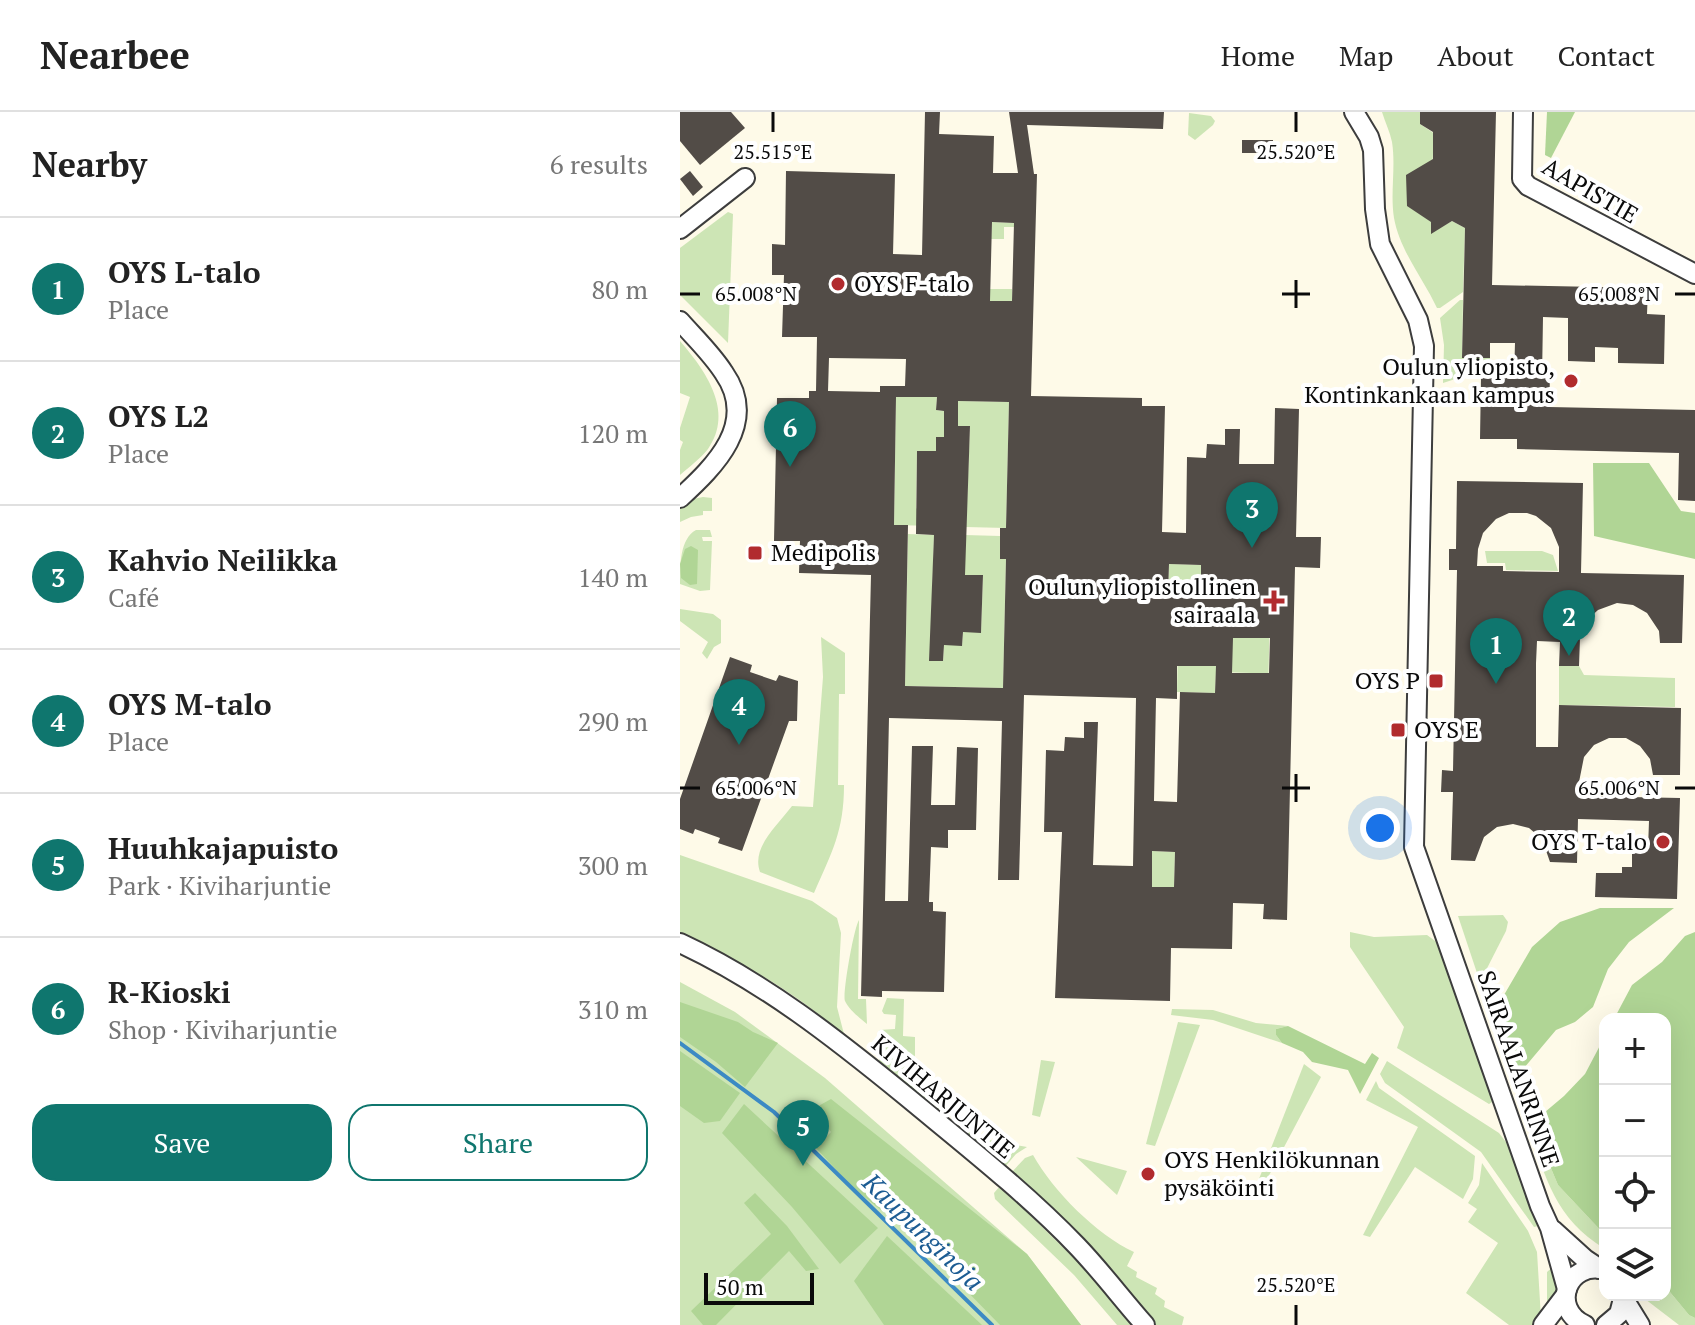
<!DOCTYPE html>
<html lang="en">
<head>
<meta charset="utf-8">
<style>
  :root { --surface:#fff; --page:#f2f2f2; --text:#222; --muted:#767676; --line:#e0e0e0; --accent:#0f766e }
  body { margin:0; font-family:"PT Serif",serif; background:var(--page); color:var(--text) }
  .controls { position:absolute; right:24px; bottom:24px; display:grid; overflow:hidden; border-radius:16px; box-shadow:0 8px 32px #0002 }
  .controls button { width:72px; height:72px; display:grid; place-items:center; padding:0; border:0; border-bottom:2px solid var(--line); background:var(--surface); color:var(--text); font:40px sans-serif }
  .scale { position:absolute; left:24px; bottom:20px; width:110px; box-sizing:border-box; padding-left:8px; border:4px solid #0a0a0a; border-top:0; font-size:22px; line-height:28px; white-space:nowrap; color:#0a0a0a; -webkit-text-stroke:6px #fff; paint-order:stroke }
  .you { position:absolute; left:700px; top:716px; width:28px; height:28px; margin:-20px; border:6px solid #fff; border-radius:50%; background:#1a73e8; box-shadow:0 0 0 12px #1a73e833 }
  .badge { display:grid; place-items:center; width:52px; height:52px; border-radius:50%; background:var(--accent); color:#fff; font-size:26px; font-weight:700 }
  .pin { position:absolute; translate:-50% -66px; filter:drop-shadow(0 2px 4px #0008) }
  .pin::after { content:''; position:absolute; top:42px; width:28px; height:24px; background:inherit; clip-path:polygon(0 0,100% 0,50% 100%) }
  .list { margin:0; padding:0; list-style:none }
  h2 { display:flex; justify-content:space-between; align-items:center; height:104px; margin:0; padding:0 32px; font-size:34px }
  h2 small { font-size:26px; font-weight:400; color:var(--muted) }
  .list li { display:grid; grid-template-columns:52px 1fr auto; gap:24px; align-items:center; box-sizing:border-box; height:144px; padding:0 32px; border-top:2px solid var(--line) }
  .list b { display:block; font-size:30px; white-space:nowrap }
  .list p { margin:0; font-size:26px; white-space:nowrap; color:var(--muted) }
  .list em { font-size:26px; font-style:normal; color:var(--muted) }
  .actions { display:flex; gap:16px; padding:24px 32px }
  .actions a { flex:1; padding:18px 0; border:2px solid var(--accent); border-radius:24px; text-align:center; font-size:28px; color:var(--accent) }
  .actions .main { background:var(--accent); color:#fff }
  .icon { flex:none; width:44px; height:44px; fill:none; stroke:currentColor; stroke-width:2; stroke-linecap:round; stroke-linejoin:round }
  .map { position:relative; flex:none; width:1015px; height:1213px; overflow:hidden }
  header { display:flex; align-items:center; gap:48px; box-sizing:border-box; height:112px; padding:0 40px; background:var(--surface); border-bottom:2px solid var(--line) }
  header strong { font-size:38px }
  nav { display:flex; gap:44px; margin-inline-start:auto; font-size:28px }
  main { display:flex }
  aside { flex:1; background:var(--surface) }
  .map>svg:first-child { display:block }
</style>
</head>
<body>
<header>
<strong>Nearbee</strong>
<nav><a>Home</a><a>Map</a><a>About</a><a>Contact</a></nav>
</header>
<main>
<aside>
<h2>Nearby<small>6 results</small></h2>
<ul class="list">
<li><span class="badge">1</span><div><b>OYS L-talo</b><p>Place</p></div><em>80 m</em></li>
<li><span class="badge">2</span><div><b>OYS L2</b><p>Place</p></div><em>120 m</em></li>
<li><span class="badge">3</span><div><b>Kahvio Neilikka</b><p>Café</p></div><em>140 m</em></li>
<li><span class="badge">4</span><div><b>OYS M-talo</b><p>Place</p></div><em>290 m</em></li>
<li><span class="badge">5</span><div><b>Huuhkajapuisto</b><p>Park · Kiviharjuntie</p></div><em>300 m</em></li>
<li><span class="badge">6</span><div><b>R-Kioski</b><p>Shop · Kiviharjuntie</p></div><em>310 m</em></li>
</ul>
<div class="actions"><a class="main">Save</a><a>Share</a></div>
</aside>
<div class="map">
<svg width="1015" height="1213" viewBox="0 0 1015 1213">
  <rect width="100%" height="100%" fill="#fefae8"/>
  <g fill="#cde5b5">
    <path d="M702,0H740V12L761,26L757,42L753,40L751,121L772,109L785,116L783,180L760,196H757C743,166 720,139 714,106C710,81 716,55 712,30C710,20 705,10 702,0Z"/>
    <polygon points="509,1 531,4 535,9 533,13 515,28 508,23"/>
    <polygon points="48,100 53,102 48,231 0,183 0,136"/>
    <polygon points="312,110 334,111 334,115 324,115 324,127 311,127"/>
    <rect x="310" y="177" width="22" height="12"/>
    <polygon points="780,188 783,188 782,245 810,246 809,256 763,271 764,233 760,206"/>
    <path d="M0,229C25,258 55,299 28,337C20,347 9,355 0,363V338L3,330L0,328V316L10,285L0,281Z"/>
    <polygon points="216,285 257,285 256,298 264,299 278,307 278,289 329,290 326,416 286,415 290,315 256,339 237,339 236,396 254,414 214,413"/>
    <polygon points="23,385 32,386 32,399 23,399 23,403 11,405 0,410 0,396 13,387"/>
    <path d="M16,418H30L32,425H22L23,429H32L30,478L20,479L0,472C0,452 0,427 16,418Z"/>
    <polygon points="228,422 254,423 250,549 263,549 264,533 282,533 283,520 301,520 303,464 285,463 285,423 320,424 320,446 326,447 323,576 225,574"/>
    <polygon points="805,439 862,439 873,443 878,459 826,458 825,451 807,451"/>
    <polygon points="489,452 523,453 520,554 532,554 553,526 571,526 591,455 588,582 572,561 536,560 535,581 497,580 499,484 488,483"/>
    <polygon points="0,497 33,502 41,508 41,531 34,535 27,547 22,541 28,530 0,509"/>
    <path d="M141,525L165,541V582H159L158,673H164C164,719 152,740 134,781L80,760C71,735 98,713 112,694L133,695L143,565Z"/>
    <polygon points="879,554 899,554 904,563 995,566 995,595 879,593"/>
    <polygon points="472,739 495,740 494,775 472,775"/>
    <path d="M0,743L132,789L157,806L161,821L157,895L165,926C125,885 52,844 0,822Z"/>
    <polygon points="823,803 828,810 826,819 800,870 778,804"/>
    <path d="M179,808L178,887H186L187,912C180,906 169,898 165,889C162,883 174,815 179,808Z"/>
    <polygon points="670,820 694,825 747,823 762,834 814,989 809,992 717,936 724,915 670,835"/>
    <polygon points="0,870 55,900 145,966 347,1142 401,1213 0,1213"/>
    <polygon points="207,886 224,887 223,924 235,925 235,943 230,966 260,993 258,999 199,952 199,918 215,917 216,903 204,902 202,899"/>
    <polygon points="492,897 533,898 576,911 608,914 596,917 596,923 602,931 533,908 491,903"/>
    <polygon points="498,910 520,913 475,1034 466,1032"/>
    <polygon points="361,948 375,950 360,1005 352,1003"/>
    <polygon points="707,949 819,1021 832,1038 858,1114 854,1115 801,1040 705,971 700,962"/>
    <polygon points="624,952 641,965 584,1073 577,1072"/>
    <polygon points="696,969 699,976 795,1044 793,1067 783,1087 735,1055 690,1125 683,1123 738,1015 686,988"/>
    <path d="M852,1011L878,1073L925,1123V1137C875,1106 866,1067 848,1014Z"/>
    <polygon points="289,1016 292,1016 298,1026 347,1035 336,1042 324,1056 288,1025"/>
    <path d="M353,1043C373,1079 417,1123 454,1140L447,1154L457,1160L456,1165L477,1176L475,1182L485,1189L484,1195L504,1205L502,1213H475L401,1128L330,1062L345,1046Z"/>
    <polygon points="396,1045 447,1059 437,1083"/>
    <polygon points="802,1051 848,1119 857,1140 861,1206 854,1213 829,1213 786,1181 818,1131 788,1110 797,1097 788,1091 799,1073"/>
    <polygon points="320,1074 404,1156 453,1213 437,1213 394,1163 315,1087 314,1081"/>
    <polygon points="875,1153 878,1180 867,1198 867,1160"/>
    <polygon points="985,1174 1009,1203 1015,1206 1015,1213 999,1213 965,1187 963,1183 985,1183"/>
  </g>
  <g fill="#b0d595">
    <polygon points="867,0 895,0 871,46 865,43"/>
    <polygon points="913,351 969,351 1001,399 1015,401 1015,447 914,424"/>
    <polygon points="11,434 18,438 17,472 10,473 1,466 0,452 5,437"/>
    <polygon points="920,796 994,796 949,830 928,857 913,895 895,910 876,918 838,963 817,895 852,835 880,810"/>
    <polygon points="1015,820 1015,1206 1009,1203 985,1174 985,907 934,907 952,873 982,850 1005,824"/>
    <polygon points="0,890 58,910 73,920 98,931 65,975 36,950 0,925"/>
    <polygon points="608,914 685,952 692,941 699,946 680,982 668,958 632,950 623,940 602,931 596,923 596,917"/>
    <polygon points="925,924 925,1123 878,1073 852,1011 884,984 905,962"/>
    <polygon points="0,939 60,981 40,1009 24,1011 0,994"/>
    <polygon points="151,987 347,1142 401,1213 320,1213 232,1123 172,1075 136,1036 151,1020 133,997"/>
    <polygon points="64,992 198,1116 160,1152 112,1095 42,1021"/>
    <polygon points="75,1081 107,1114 139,1157 126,1159 109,1139 36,1213 23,1213 11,1199 91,1122 64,1091"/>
    <polygon points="207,1124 302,1213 204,1213 174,1169"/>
  </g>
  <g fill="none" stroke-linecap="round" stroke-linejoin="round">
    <polyline stroke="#3c8ac4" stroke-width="4" points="0,931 94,1000 312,1213"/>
  </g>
  <g fill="#524c47" fill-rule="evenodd">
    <polygon points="0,0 51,0 65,16 20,53 0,29"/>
    <path d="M245,0H260L259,22L314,24L313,61H338L329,0H484L483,17L347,13L354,62H357L351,284L462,286V294H485L482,420L506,421L507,345L526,346L527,332L545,333V317H560L559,352H594L595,296L619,297L616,425H641L640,456L615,455L607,808L583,807L584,792L553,791L552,837L491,836L490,889L375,886L382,720H364L366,638L384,639L385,625L404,626V610H418L413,753L453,754L456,586L344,583L339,768H318L322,609L209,606L205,789H228L232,634H253L251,693H275L277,635L298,636L296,718H268V736L251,735L249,790H253V799L266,800L264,880L202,879V885L181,884L191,463L119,461L120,429H94L97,286H129V279H136L137,225H102L104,163H92V132L105,133L106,59L215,62L213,142L242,143ZM312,110L334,111L332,189H310ZM149,246L226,247L225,274H200V280L148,279ZM216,285H257L256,298L264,299V325H256V339H237L236,422L254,423L249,549H263L264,533L282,534L283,520L301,521L303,463H285L290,314H278V289L329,290L326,416H320V447H326L323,576L225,574L228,413H214ZM489,452L521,453V484L488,483ZM553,526H590L589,561H552ZM497,554H536L535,581L500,580L497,690L474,689L476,586L497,587ZM472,739L495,740L494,775H472Z"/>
    <polygon points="740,0 816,0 812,173 968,176 967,202 985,203 984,252 938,251 938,236 915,235 915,250 888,249 888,206 863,205 862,266 870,266 869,295 1015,298 1015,389 998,388 999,341 837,337 837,327 800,327 801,265 834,266 835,231 810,231 810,246 782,246 785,116 772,109 751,122 751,110 727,94 726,63 753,47 753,20 740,12"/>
    <rect x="562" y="28" width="31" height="13"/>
    <polygon points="10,59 23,75 13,84 0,67"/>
    <path d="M777,369L903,371L901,461L1004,463L1002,531H980L979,519L967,501L953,493L937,491L918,498L907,508L900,526L899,554H879L880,530L857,529L856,551V635H878L879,593L1001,596L1000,663H973L970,647L960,634L946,626H929L914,633L904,645L897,680L899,684L1000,686L997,787L915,785L916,761H942V755H952V737H968L969,709L898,707L897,751L870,750L862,727L849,716L833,712L817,715L804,725L795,749L771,748L773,680H761L762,658L773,659L777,458H769V437H776ZM829,401H847L856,404L871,416L879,435V460L823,459V454H797L798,437L803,421L816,407Z"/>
    <polygon points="50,545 72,553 70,560 96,569 99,563 118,569 117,609 109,609 62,739 38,731 40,726 15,717 13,722 0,717 0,687"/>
  </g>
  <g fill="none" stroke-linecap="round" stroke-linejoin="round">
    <g stroke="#3d3d3d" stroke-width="22">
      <g id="street">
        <polyline points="674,0 689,25 693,38 695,97 700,132 738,208 744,234 734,735 860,1094 870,1116 887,1177"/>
        <polyline points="843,0 842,67 848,74 1015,162"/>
        <polyline points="0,117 65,66"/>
        <path d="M0,209C15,226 32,242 44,261C79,311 35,354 0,386"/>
        <path d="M0,831C84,870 156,927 227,985C285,1033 345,1080 397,1134C421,1159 442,1187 465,1213"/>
        <polyline points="873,1118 905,1147 920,1157"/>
        <polyline points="944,1187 960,1213"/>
        <polyline points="863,1213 885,1184"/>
        <path d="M905,1213C869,1196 888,1148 925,1158"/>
        <polyline points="926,1213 939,1202 944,1183"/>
      </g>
    </g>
    <use href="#street" stroke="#fff" stroke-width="18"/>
  </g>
  <path fill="none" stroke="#0a0a0a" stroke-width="3" d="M93,0V20M616,0V20M616,168V196M0,182H20M602,182H630M995,182H1015M616,662V690M0,676H20M602,676H630M995,676H1015M616,1193V1213"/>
  <g fill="#b12b2e" stroke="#fff" stroke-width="3">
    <circle cx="158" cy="172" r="8"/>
    <circle cx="891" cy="269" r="8"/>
    <rect x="67" y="433" width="16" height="16" rx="4"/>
    <path d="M590 477h8v8h8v8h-8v8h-8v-8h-8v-8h8z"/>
    <rect x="748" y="561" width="16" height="16" rx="4"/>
    <rect x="710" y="610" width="16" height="16" rx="4"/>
    <circle cx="983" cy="730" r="8"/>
    <circle cx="468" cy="1062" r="8"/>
  </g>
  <g text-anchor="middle" stroke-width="8" stroke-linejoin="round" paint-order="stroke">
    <g font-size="24" fill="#0a0a0a" stroke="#fff">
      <text transform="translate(910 79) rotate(30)" y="8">AAPISTIE</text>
      <text transform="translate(838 957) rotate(71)" y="8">SAIRAALANRINNE</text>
      <text transform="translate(263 985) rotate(40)" y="8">KIVIHARJUNTIE</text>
    </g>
    <g font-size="24" fill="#0a0a0a" stroke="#fff" text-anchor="start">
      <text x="174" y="180">OYS F-talo</text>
      <text x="875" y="263" text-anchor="end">Oulun yliopisto,<tspan x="875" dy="28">Kontinkankaan kampus</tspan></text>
      <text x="91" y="449">Medipolis</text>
      <text x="576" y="483" text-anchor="end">Oulun yliopistollinen<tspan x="576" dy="28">sairaala</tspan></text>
      <text x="740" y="577" text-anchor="end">OYS P</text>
      <text x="734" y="626">OYS E</text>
      <text x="967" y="738" text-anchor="end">OYS T-talo</text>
      <text x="484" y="1056">OYS Henkilökunnan<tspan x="484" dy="28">pysäköinti</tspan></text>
    </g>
    <g font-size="26" font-style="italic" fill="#1c5c93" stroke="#fff">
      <text transform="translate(243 1120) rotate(44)" y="9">Kaupunginoja</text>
    </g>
  </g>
  <g font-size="20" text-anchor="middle" fill="#0a0a0a" stroke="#fff" stroke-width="8" stroke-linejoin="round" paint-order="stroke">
    <text x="93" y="47">25.515°E</text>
    <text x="616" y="47">25.520°E</text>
    <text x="76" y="189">65.008°N</text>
    <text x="939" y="189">65.008°N</text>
    <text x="76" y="683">65.006°N</text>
    <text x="939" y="683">65.006°N</text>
    <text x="616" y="1180">25.520°E</text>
  </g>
</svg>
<div class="controls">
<button>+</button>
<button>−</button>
<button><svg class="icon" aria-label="locate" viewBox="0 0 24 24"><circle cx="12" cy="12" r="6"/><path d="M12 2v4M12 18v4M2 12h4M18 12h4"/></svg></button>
<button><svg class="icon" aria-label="layers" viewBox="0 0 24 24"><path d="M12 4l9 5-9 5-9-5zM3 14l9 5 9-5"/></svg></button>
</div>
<div class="scale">50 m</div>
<div class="you"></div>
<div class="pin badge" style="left:816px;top:572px">1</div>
<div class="pin badge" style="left:889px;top:544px">2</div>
<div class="pin badge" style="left:572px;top:436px">3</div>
<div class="pin badge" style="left:59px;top:633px">4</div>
<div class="pin badge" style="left:123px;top:1054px">5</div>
<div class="pin badge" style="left:110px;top:355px">6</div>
</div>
</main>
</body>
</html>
